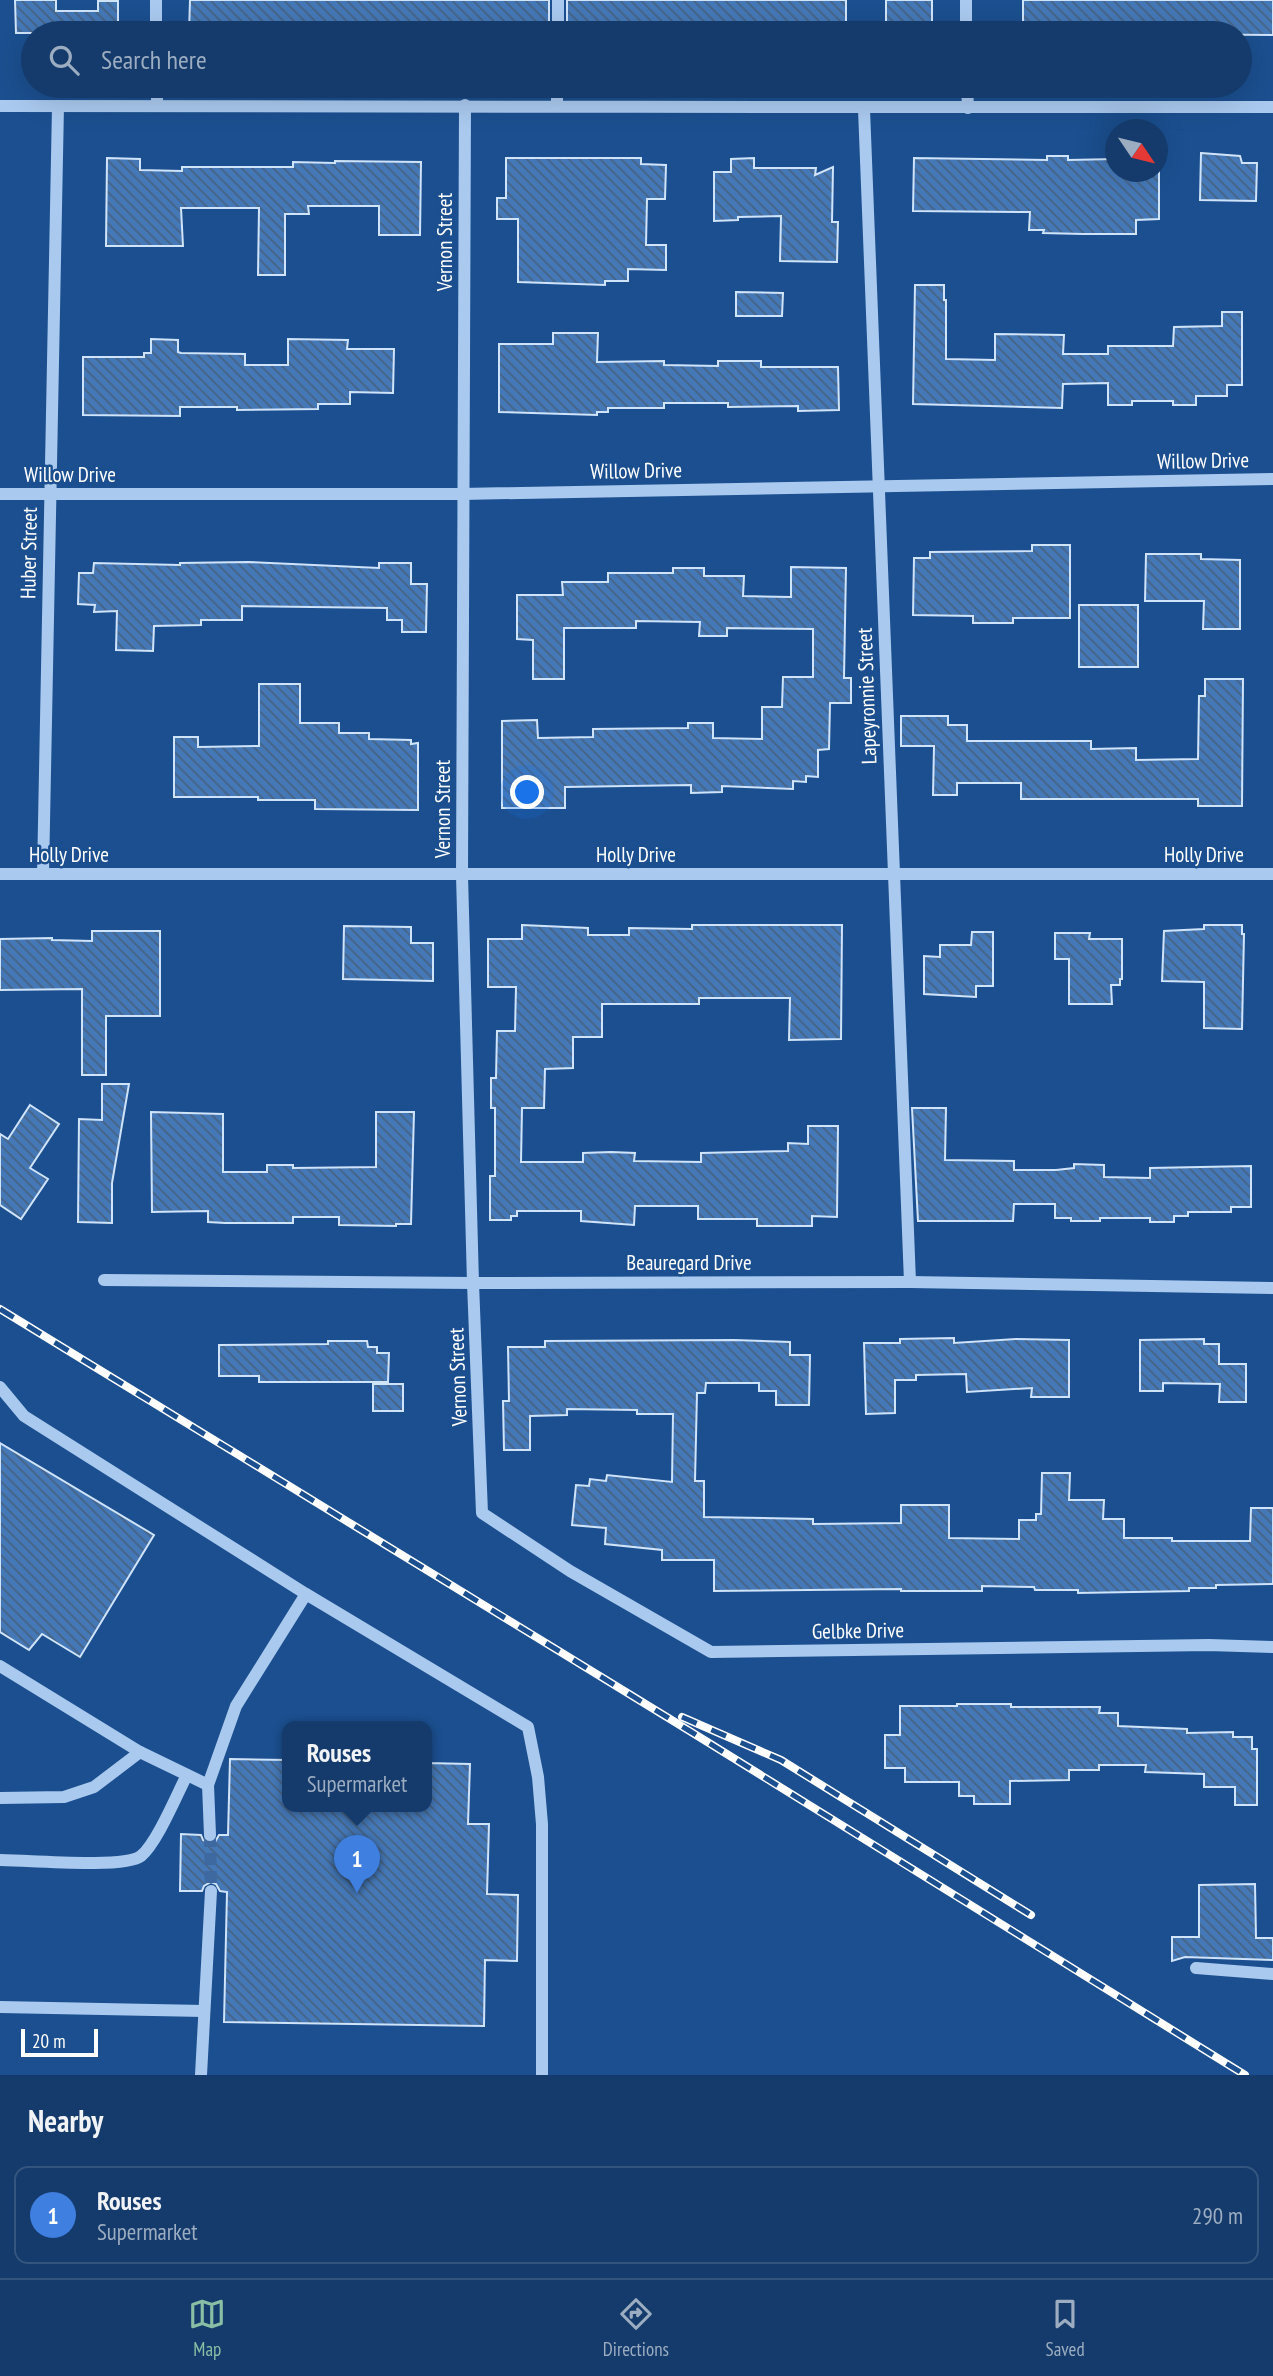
<!DOCTYPE html>
<html lang="en">
<head>
<meta charset="utf-8">
<style>
  :root { --surface:#143b6b; --page:#214673; --text:#f1f3f6; --muted:#9dadc1; --line:#33557e; --accent:#8abfa5 }
  body { margin:0; font-family:"PT Sans Narrow",sans-serif; background:var(--page); color:var(--text) }
  .compass { position:absolute; left:1105px; top:119px; width:63px; height:63px; border-radius:50%; background:var(--surface); box-shadow:0 7px 28px #0002; rotate:125deg }
  .scale { position:absolute; left:21px; bottom:18px; width:77px; box-sizing:border-box; padding-left:7px; border:4px solid #fff; border-top:0; font-size:19px; line-height:24px; white-space:nowrap; color:#fff; -webkit-text-stroke:5px #1b4f8f; paint-order:stroke }
  .you { position:absolute; left:528px; top:793px; width:24px; height:24px; margin:-18px; border:5px solid #fff; border-radius:50%; background:#1a73e8; box-shadow:0 0 0 10px #1a73e833 }
  .badge { display:grid; place-items:center; width:46px; height:46px; border-radius:50%; background:var(--accent); color:#fff; font-size:23px; font-weight:700 }
  .pin { position:absolute; translate:-50% -58px; filter:drop-shadow(0 2px 4px #0008) }
  .pin::after { content:''; position:absolute; top:37px; width:24px; height:21px; background:inherit; clip-path:polygon(0 0,100% 0,50% 100%) }
  .popup { position:absolute; left:282px; top:1721px; width:150px; height:91px; box-sizing:border-box; display:grid; place-content:center; border-radius:14px; background:var(--surface); filter:drop-shadow(0 2px 5px #0005); font-size:23px; white-space:nowrap; color:var(--muted) }
  .popup b { font-size:26px; color:var(--text) }
  .popup::after { content:''; position:absolute; left:50%; top:100%; margin-left:-14px; border:14px solid transparent; border-top-color:var(--surface) }
  .list { margin:0; padding:0; list-style:none }
  h2 { display:flex; justify-content:space-between; align-items:center; height:91px; margin:0; padding:0 28px; font-size:30px }
  h2 small { font-size:23px; font-weight:400; color:var(--muted) }
  .list li { display:grid; grid-template-columns:46px 1fr auto; gap:21px; align-items:center; box-sizing:border-box; height:98px; margin:0 14px 14px; padding:0 14px; border:2px solid var(--line); border-radius:14px }
  .list b { display:block; font-size:26px; white-space:nowrap }
  .list p { margin:0; font-size:23px; white-space:nowrap; color:var(--muted) }
  .list em { font-size:23px; font-style:normal; color:var(--muted) }
  .icon { flex:none; width:38px; height:38px; fill:none; stroke:currentColor; stroke-width:2; stroke-linecap:round; stroke-linejoin:round }
  .map { position:relative; flex:none; width:1273px; height:2075px; overflow:hidden }
  .search { position:absolute; background:var(--surface); box-shadow:0 7px 28px #0002; left:21px; right:21px; top:21px; height:77px; display:flex; align-items:center; gap:18px; box-sizing:border-box; padding:0 24px; border-radius:38px; color:var(--muted); font-size:26px }
  .sheet { height:203px; background:var(--surface) }
  nav { display:flex; justify-content:space-around; align-items:center; box-sizing:border-box; height:98px; border-top:2px solid var(--line); background:var(--surface); font-size:19px; color:var(--muted) }
  nav a { display:grid; justify-items:center; gap:4px }
  nav .on { color:var(--accent) }
  .map>svg:first-child { display:block }
</style>
</head>
<body>
<div class="map">
<svg width="1273" height="2075" viewBox="0 0 1273 2075">
  <defs>
    <pattern id="building-back-hatch" width="6" height="6" patternUnits="userSpaceOnUse" patternTransform="scale(1.75)"><rect width="6" height="6" fill="#4478b7"/><path d="M-1 5l2 2M0 0l6 6M5-1l2 2" fill="none" stroke="#486282"/></pattern>
  </defs>
  <rect width="100%" height="100%" fill="#1b4f8f"/>
  <g fill="url(#building-back-hatch)" stroke="#cfe3fa" stroke-width="2">
    <polygon points="15,0 56,0 56,11 98,11 98,1 118,1 118,33 16,33"/>
    <polygon points="190,0 549,0 549,24 537,24 537,33 189,33"/>
    <polygon points="567,0 846,0 846,33 617,33 617,24 567,24"/>
    <rect x="886" y="0" width="46" height="33"/>
    <polygon points="1023,0 1273,0 1273,35 1023,33"/>
    <polygon points="1201,153 1240,156 1242,163 1257,163 1256,201 1200,200"/>
    <polygon points="1047,156 1068,156 1068,160 1116,159 1116,172 1159,172 1159,219 1136,220 1136,234 1083,234 1043,233 1044,230 1029,230 1030,212 913,211 914,158 1047,160"/>
    <polygon points="107,158 140,159 140,170 182,171 182,167 293,167 293,162 335,163 335,161 421,162 420,235 379,235 379,206 308,206 309,214 285,214 285,275 258,275 259,208 181,208 183,246 106,246"/>
    <polygon points="506,158 641,158 641,164 666,165 665,199 647,199 646,245 666,245 666,270 628,269 628,281 605,281 605,285 518,282 518,219 497,219 497,198 506,198"/>
    <polygon points="754,158 754,168 816,168 815,175 833,167 832,222 838,222 837,262 780,261 781,216 738,217 738,220 714,221 714,172 731,172 731,159"/>
    <polygon points="915,285 944,285 944,300 946,300 946,359 995,360 995,334 1064,335 1063,354 1108,354 1108,346 1173,346 1174,327 1222,326 1222,312 1242,312 1242,385 1227,385 1227,396 1196,396 1196,405 1173,405 1173,401 1132,401 1132,405 1108,405 1108,383 1063,384 1062,408 913,404"/>
    <polygon points="736,292 783,293 782,316 736,316"/>
    <polygon points="553,333 598,333 597,362 664,361 664,365 718,366 718,361 761,361 761,367 838,367 839,410 798,411 798,406 728,407 728,403 664,403 664,408 608,408 608,412 597,412 597,415 499,412 499,344 553,344"/>
    <polygon points="151,339 178,340 178,352 181,353 245,354 245,365 288,365 288,339 348,340 347,349 394,349 393,393 350,392 350,404 318,404 318,409 237,410 237,407 180,407 180,416 83,415 83,357 144,357 144,353 151,353"/>
    <polygon points="1032,545 1070,545 1070,618 1013,618 1013,623 973,623 973,616 913,615 914,558 930,558 930,552 1032,551"/>
    <polygon points="1146,554 1201,554 1201,559 1240,560 1240,629 1203,629 1204,601 1145,601"/>
    <polygon points="248,562 379,568 379,563 411,563 411,584 427,584 426,632 402,632 402,620 387,620 387,608 242,606 242,620 201,620 201,625 154,626 153,651 116,650 117,611 94,612 95,605 78,604 79,573 93,573 94,563 180,565 180,563"/>
    <polygon points="791,567 846,568 844,678 851,678 851,703 830,703 829,749 818,750 818,777 806,776 806,782 793,781 793,789 722,786 722,792 691,793 691,785 565,787 565,808 502,808 502,721 537,720 538,738 593,737 593,729 688,728 688,723 713,723 713,738 762,739 762,707 782,707 783,677 813,677 813,629 727,628 727,636 699,636 700,622 636,621 636,628 564,628 564,679 533,679 533,640 517,639 517,595 563,595 562,582 608,582 608,573 673,573 673,568 704,568 704,576 744,576 743,596 791,597"/>
    <rect x="1079" y="605" width="59" height="62"/>
    <polygon points="1205,679 1243,679 1242,806 1198,806 1198,799 1021,799 1021,783 957,783 957,795 933,795 934,746 901,746 901,716 948,716 948,725 967,725 967,741 1091,741 1091,749 1136,748 1136,760 1198,759 1199,696 1205,696"/>
    <polygon points="259,684 300,684 300,723 339,723 339,733 369,733 369,739 411,740 411,744 418,743 418,810 315,809 315,800 258,800 258,797 174,797 174,737 198,737 198,747 259,746"/>
    <polygon points="522,925 588,928 588,935 629,935 629,928 692,929 692,925 842,925 841,1039 789,1040 790,998 699,998 699,1004 602,1004 602,1037 573,1037 573,1068 545,1069 544,1108 522,1108 521,1162 583,1162 583,1153 611,1152 635,1153 634,1161 701,1162 701,1153 788,1151 788,1143 808,1144 808,1126 838,1126 837,1217 812,1216 812,1226 757,1226 757,1219 698,1219 698,1206 635,1206 634,1225 581,1221 581,1211 517,1211 517,1216 511,1216 511,1220 490,1220 490,1176 495,1176 495,1108 491,1108 491,1078 496,1078 497,1031 515,1031 516,987 488,987 488,939 522,939"/>
    <polygon points="1204,925 1242,925 1242,934 1244,934 1242,1029 1204,1028 1204,982 1162,981 1164,931 1204,929"/>
    <polygon points="344,926 411,927 411,943 433,943 433,981 343,979"/>
    <polygon points="92,931 160,931 160,1016 106,1016 106,1075 82,1075 82,989 0,990 0,939 52,938 52,940 92,941"/>
    <polygon points="972,932 993,932 993,986 976,986 976,997 924,994 924,956 940,957 940,945 971,945"/>
    <polygon points="1055,933 1090,933 1089,939 1122,939 1122,979 1120,979 1120,985 1111,985 1112,1004 1069,1004 1069,959 1055,959"/>
    <polygon points="102,1084 129,1084 112,1183 112,1223 78,1222 79,1119 102,1120"/>
    <polygon points="30,1105 59,1124 30,1168 48,1179 21,1219 0,1205 0,1134 8,1139"/>
    <polygon points="912,1108 946,1108 945,1160 1014,1161 1014,1170 1056,1170 1074,1168 1074,1164 1104,1165 1104,1177 1150,1178 1150,1168 1251,1166 1251,1207 1231,1207 1231,1212 1188,1212 1188,1216 1174,1216 1174,1222 1150,1222 1150,1218 1100,1218 1100,1221 1071,1221 1071,1218 1055,1218 1055,1204 1014,1204 1013,1221 918,1221"/>
    <polygon points="151,1112 223,1114 223,1172 267,1172 267,1165 293,1165 293,1168 376,1167 376,1112 414,1112 411,1224 396,1224 396,1226 339,1225 339,1217 293,1217 293,1223 225,1223 208,1222 208,1211 152,1212"/>
    <polygon points="954,1338 954,1343 1016,1339 1069,1340 1069,1397 1031,1397 1032,1388 967,1392 966,1374 916,1375 916,1380 895,1380 895,1413 866,1414 864,1343 900,1343 900,1339"/>
    <polygon points="1204,1339 1204,1344 1219,1344 1219,1364 1246,1364 1246,1402 1219,1402 1220,1384 1163,1383 1163,1391 1140,1391 1140,1340"/>
    <polygon points="734,1340 790,1342 790,1355 810,1355 809,1405 776,1405 776,1391 759,1391 759,1383 706,1383 705,1393 697,1393 695,1481 704,1481 704,1517 813,1519 813,1524 901,1523 901,1505 949,1505 949,1538 1019,1539 1019,1520 1036,1520 1036,1514 1041,1514 1042,1473 1070,1473 1069,1500 1104,1500 1103,1519 1124,1519 1124,1538 1172,1538 1172,1541 1250,1541 1251,1508 1273,1508 1273,1584 1216,1585 1216,1588 1189,1588 1189,1591 1078,1593 1078,1590 1035,1590 1034,1587 982,1586 982,1591 901,1591 901,1589 714,1591 714,1560 662,1560 662,1550 605,1544 606,1528 572,1525 576,1485 589,1486 590,1479 606,1481 607,1475 672,1482 673,1414 637,1414 637,1410 567,1409 567,1415 530,1416 530,1450 504,1450 503,1401 509,1401 508,1347 545,1347 545,1341"/>
    <polygon points="328,1341 367,1341 368,1347 377,1347 377,1353 389,1353 388,1382 259,1382 259,1376 219,1376 219,1345 328,1344"/>
    <rect x="373" y="1384" width="30" height="27"/>
    <polygon points="0,1443 154,1535 80,1657 42,1634 29,1650 0,1632"/>
    <polygon points="957,1704 1011,1704 1011,1707 1100,1707 1099,1713 1118,1713 1118,1726 1187,1729 1187,1733 1233,1732 1233,1737 1252,1737 1252,1749 1257,1749 1257,1805 1235,1805 1235,1787 1204,1787 1204,1774 1145,1772 1146,1765 1099,1765 1099,1770 1069,1770 1069,1780 1010,1781 1010,1804 974,1804 974,1796 959,1796 959,1782 905,1782 905,1768 885,1768 885,1735 900,1735 900,1706 957,1706"/>
    <polygon points="230,1759 287,1760 287,1807 427,1807 427,1763 470,1764 468,1824 489,1824 487,1894 518,1895 517,1961 485,1960 484,2026 224,2022 227,1892 220,1891 216,1884 211,1882 204,1886 202,1891 180,1891 181,1834 201,1835 203,1840 210,1844 215,1842 219,1835 228,1835"/>
    <polygon points="1255,1884 1256,1938 1273,1938 1273,1960 1185,1957 1172,1961 1172,1937 1199,1937 1199,1885"/>
  </g>
  <g fill="none" stroke-linecap="round" stroke-linejoin="round">
    <polyline stroke="#3d69a0" stroke-width="12" stroke-dasharray="12 6" stroke-linecap="butt" points="210,1835 211,1891"/>
    <g stroke="#a9c9ee" stroke-width="12">
      <polyline points="156,0 156,33"/>
      <polyline points="966,0 966,33"/>
      <polyline points="558,33 558,0"/>
      <polyline points="157,86 157,106"/>
      <polyline points="967,86 968,108"/>
      <polyline points="465,105 462,875 473,1283 482,1513 570,1571 711,1652 1209,1645 1273,1647"/>
      <path d="M0,106C424,105 849,109 1273,107"/>
      <polyline points="557,106 557,86"/>
      <polyline points="864,109 910,1282"/>
      <polyline points="0,494 462,494 1273,479"/>
      <polyline points="0,874 1273,874"/>
      <polyline points="43,874 58,106"/>
      <polyline points="104,1280 473,1283 910,1282 1273,1288"/>
      <polyline points="0,1387 24,1416 306,1594"/>
      <polyline points="0,1666 140,1752 208,1785"/>
      <polyline points="0,1798 64,1797 94,1787 140,1752"/>
      <polyline points="210,1835 208,1785 236,1706 306,1594 528,1727 538,1777 542,1824 542,2075"/>
      <path d="M0,1860C25,1860 125,1869 141,1856C157,1843 177,1794 187,1775"/>
      <polyline points="1196,1968 1273,1974"/>
      <polyline points="0,2007 204,2011"/>
      <polyline points="201,2075 211,1891"/>
    </g>
    <g stroke="#fff" stroke-width="8">
      <g id="rail">
        <polyline points="0,1309 688,1730 1245,2075"/>
        <polyline points="682,1717 781,1760 1031,1915"/>
      </g>
    </g>
    <use href="#rail" stroke="#1b4f8f" stroke-width="5" stroke-dasharray="16" stroke-linecap="butt"/>
  </g>
  <g text-anchor="middle" stroke-width="5" stroke-linejoin="round" paint-order="stroke">
    <g font-size="21" fill="#fff" stroke="#1b4f8f">
      <text transform="translate(445 242) rotate(-90)" y="7">Vernon Street</text>
      <text transform="translate(1203 461) rotate(-1)" y="7">Willow Drive</text>
      <text transform="translate(636 471) rotate(-1)" y="7">Willow Drive</text>
      <text x="70" y="482">Willow Drive</text>
      <text transform="translate(29 553) rotate(-89)" y="7">Huber Street</text>
      <text transform="translate(867 696) rotate(-92)" y="7">Lapeyronnie Street</text>
      <text transform="translate(443 809) rotate(-90)" y="7">Vernon Street</text>
      <text x="69" y="862">Holly Drive</text>
      <text x="636" y="862">Holly Drive</text>
      <text x="1204" y="862">Holly Drive</text>
      <text x="689" y="1270">Beauregard Drive</text>
      <text transform="translate(458 1377) rotate(-92)" y="7">Vernon Street</text>
      <text transform="translate(858 1631) rotate(-1)" y="7">Gelbke Drive</text>
    </g>
  </g>
</svg>
<svg class="compass" viewBox="-18 -18 36 36"><path d="M0-13l5 13h-10z" fill="#e53935"/><path d="M0 13l5-13h-10z" fill="#9dadc1"/></svg>
<div class="scale">20 m</div>
<div class="you"></div>
<div class="pin badge" style="left:357px;top:1893px;background:#3f7fe0">1</div>
<div class="popup"><b>Rouses</b>Supermarket</div>
<div class="search"><svg class="icon" aria-label="search" viewBox="0 0 24 24"><circle cx="10" cy="10" r="6"/><path d="M15 15l6 6"/></svg>Search here</div>
</div>
<section class="sheet">
<h2>Nearby<small></small></h2>
<ul class="list">
<li><span class="badge" style="background:#3f7fe0">1</span><div><b>Rouses</b><p>Supermarket</p></div><em>290 m</em></li>
</ul>
</section>
<nav>
<a class="on"><svg class="icon" aria-label="map" viewBox="0 0 24 24"><path d="M3 6l6-2 6 2 6-2v14l-6 2-6-2-6 2zM9 4v14M15 6v14"/></svg>Map</a>
<a><svg class="icon" aria-label="directions" viewBox="0 0 24 24"><path d="M12 3l9 9-9 9-9-9zM9 14v-3h6M13 9l2 2-2 2"/></svg>Directions</a>
<a><svg class="icon" aria-label="saved" viewBox="0 0 24 24"><path d="M7 4h10v16l-5-4-5 4z"/></svg>Saved</a>
</nav>
</body>
</html>
